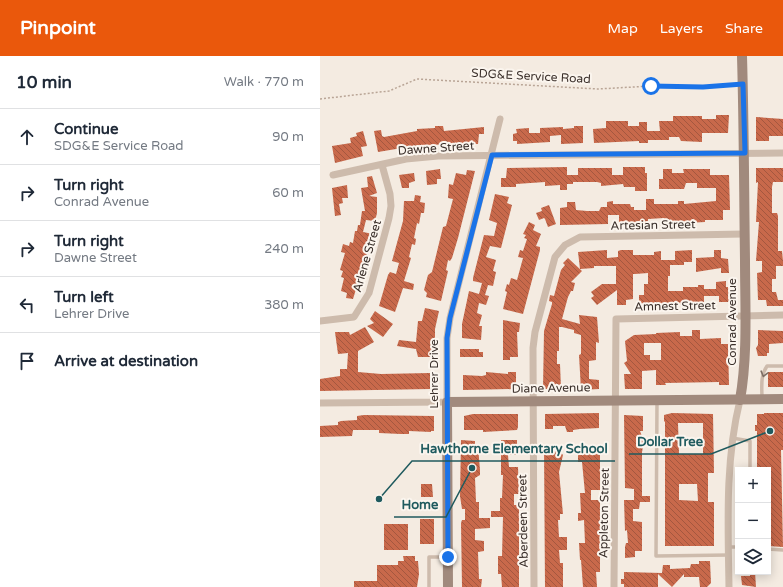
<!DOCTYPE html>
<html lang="en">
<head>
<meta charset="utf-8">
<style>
  :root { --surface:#fff; --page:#f6f6f7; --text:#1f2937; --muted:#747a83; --line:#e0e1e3; --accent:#ea580c }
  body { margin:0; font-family:"Varela Round",sans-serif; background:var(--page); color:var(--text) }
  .controls { position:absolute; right:12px; bottom:12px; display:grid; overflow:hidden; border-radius:0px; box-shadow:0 2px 10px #0003 }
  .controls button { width:36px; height:36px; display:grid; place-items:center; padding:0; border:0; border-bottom:1px solid var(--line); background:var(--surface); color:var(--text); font:20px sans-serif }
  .stop { position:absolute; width:12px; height:12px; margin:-9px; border:3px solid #1a73e8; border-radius:50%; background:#fff }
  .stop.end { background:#1a73e8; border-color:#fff; box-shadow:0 1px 4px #0008 }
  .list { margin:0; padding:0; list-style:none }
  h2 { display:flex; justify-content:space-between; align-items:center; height:52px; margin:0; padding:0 16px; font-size:17px }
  h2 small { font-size:13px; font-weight:400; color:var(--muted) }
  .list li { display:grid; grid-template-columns:26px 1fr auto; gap:12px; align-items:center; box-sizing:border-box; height:56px; padding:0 16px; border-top:1px solid var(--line) }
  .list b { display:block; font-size:15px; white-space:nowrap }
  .list p { margin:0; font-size:13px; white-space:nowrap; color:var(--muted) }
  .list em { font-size:13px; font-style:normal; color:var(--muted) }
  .icon { flex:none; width:22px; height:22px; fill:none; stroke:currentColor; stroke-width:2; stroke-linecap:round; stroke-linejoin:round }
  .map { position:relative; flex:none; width:463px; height:531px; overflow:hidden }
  header { display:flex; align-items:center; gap:24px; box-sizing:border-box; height:56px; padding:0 20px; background:var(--accent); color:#fff }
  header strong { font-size:19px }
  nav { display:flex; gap:22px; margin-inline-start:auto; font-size:14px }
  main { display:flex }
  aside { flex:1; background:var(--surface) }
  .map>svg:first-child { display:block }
</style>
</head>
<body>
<header>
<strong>Pinpoint</strong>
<nav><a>Map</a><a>Layers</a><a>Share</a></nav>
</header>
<main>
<aside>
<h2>10 min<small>Walk · 770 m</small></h2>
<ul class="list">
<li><svg class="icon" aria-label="ahead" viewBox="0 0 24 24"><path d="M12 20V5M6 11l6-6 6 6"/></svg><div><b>Continue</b><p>SDG&amp;E Service Road</p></div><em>90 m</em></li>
<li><svg class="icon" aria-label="right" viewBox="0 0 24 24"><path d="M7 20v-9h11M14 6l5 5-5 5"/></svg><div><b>Turn right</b><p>Conrad Avenue</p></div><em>60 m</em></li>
<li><svg class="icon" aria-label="right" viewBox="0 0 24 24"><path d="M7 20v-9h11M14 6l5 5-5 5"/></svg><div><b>Turn right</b><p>Dawne Street</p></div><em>240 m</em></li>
<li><svg class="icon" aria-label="left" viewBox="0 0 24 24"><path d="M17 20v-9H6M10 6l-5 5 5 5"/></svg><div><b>Turn left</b><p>Lehrer Drive</p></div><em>380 m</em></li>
<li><svg class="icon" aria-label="arrive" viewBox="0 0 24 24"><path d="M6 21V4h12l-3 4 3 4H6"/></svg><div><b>Arrive at destination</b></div></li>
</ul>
</aside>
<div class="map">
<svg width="463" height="531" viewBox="0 0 463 531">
  <defs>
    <pattern id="building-back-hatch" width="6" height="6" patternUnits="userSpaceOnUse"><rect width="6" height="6" fill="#c8694b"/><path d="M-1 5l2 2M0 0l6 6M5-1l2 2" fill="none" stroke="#a4573f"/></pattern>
  </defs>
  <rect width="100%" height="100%" fill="#f4ebe1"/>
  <g fill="url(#building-back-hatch)" fill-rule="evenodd">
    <polygon points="396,59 409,59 408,77 382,77 382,86 361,85 359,81 349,81 349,84 328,84 328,87 319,87 319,85 274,87 273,73 286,72 286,65 308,65 308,70 319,70 319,66 327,66 327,75 340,75 339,65 353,65 353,60 382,60 382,63 396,63"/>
    <polygon points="436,61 463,63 463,80 449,80 449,85 436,85"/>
    <polygon points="115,70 123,70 124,75 164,71 164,78 159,78 158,88 100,89 58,96 54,75 61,74 62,80 64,81 97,75 97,73 115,72"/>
    <polygon points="254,70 263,70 263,87 241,88 241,79 230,80 230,86 197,88 197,85 193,85 193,78 197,77 196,73 209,72 209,77 220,77 220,72 243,71 243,73 254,72"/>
    <polygon points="43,75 47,90 41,91 43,100 15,107 12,90 31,87 30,82 37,80 36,77"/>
    <polygon points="247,111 247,119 258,119 258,112 292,112 292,119 303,119 303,111 325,111 325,117 327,117 327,135 315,135 315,131 304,131 303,128 281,130 281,127 277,126 253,126 253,128 247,128 247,134 240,134 240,129 225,130 225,126 196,128 196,131 181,131 181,122 186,122 187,112"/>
    <polygon points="436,112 463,112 463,126 453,126 452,131 452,157 457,157 458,160 458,195 462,195 463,205 463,210 456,210 456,223 452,223 452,236 456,236 458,244 463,244 463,250 447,250 446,244 438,244 437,217 442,216 442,205 436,205 439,166 436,166 438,126 436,127"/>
    <polygon points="120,113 121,123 117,123 117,128 107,129 106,115"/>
    <polygon points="343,113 352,113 352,117 364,117 363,113 390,113 390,119 409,119 410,154 403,154 403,164 385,164 385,166 366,167 366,168 344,167 344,162 328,163 328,168 299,168 299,159 288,159 288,168 240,169 240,152 247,151 247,146 255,146 256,154 267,155 279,155 281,151 287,151 287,146 293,145 293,148 310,148 311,151 314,151 314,154 326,154 326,143 334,143 334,148 358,148 358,145 364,145 364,148 396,145 396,132 377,132 377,127 366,127 364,133 339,133 339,123 343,123"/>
    <polygon points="147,114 155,115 138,182 132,202 130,205 128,204 126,214 128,215 121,245 106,241 107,237 104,234 108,219 112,216 123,171 126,170 133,143 128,142 129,128 133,129 136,117 146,119"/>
    <polygon points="94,117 95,125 89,127 89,132 82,132 79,119"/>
    <polygon points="52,120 57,137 49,140 57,141 57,157 55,165 46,164 43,176 53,178 33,243 26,242 27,237 21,235 24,222 21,221 23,215 20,214 25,197 21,196 23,188 29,190 30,186 33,187 35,175 37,175 38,169 40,169 42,155 45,155 41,132 48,131 47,121"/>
    <polygon points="27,129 28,142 22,142 23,147 19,148 21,159 15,160 12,132"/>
    <polygon points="175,138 189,141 187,147 192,149 181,192 170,190 166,201 176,204 173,215 176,216 173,230 168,229 165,239 169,240 166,249 159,247 157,257 162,259 159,270 162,270 161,284 142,282 142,268 149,235 159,238 162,227 153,225 153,222 164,179 174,180 177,167 169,164"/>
    <polygon points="95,139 101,140 100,146 105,147 104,157 101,157 99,168 97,167 94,182 96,183 95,189 92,188 89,201 91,202 84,225 94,228 93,234 83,232 75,256 59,250 68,219 70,216 76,218 79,207 72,205 83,165 84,145 94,145"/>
    <polygon points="229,149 236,168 228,171 225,163 224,162 219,164 216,157 222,155 221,152"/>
    <polygon points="209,166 215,169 213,174 221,178 216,190 220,191 220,194 203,258 183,253 187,236 185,235 187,228 189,229 191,222 197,224 203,202 198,201 200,194 203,195 207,183 204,182 206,179 203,178"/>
    <polygon points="287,194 287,202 298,201 298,195 301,194 313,194 313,199 334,199 334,196 341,195 341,204 355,204 355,195 372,194 372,206 364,206 364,209 350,209 350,220 348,220 348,235 363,235 363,231 378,231 378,229 384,229 384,233 396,233 396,226 406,225 406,231 408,231 409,246 399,246 399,240 384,240 384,248 355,249 319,248 319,239 324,239 324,228 328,228 328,217 315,218 313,218 313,243 306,244 306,249 297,249 297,234 277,249 271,242 274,240 271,236 282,228 296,228 296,210 274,210 274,212 260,213 258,196"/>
    <polygon points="394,194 401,194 401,202 408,203 409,217 401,217 401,212 376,216 376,202 394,201"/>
    <polygon points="248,202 262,215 251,226 255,227 253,235 251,235 248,241 242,263 260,268 259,259 277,261 279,287 276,286 276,304 269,305 269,323 279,324 279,333 261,334 259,299 261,298 261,279 254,277 254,274 242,271 239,271 239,295 237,295 237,308 240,308 241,333 223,333 224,275 232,248 232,246 229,245 230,239 234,240 241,214 245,209 243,207"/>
    <polygon points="105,252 119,255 115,273 115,298 114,301 98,301 96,293 77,290 79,284 96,286 98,265 102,265"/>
    <polygon points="55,255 73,268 63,281 47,270 54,267 50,263"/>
    <polygon points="183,264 200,267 199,276 197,276 198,301 190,301 190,304 183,304"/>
    <polygon points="45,271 54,286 38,295 38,316 61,318 110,317 110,333 0,335 0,323 20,320 20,313 27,313 28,297 18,298 15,276 29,276 30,279"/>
    <path d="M372,274H380V283L401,282V288H408L409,329H399V326L345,327L346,329H336V314L322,315V333H305L304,318H311L304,307L307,305L305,285L314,279L336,278V277L360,276V280H372ZM324,287H341V304H330V299H324Z"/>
    <polygon points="438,274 463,275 463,287 449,288 449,297 447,297 447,300 438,300 436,292 438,289"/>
    <polygon points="140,293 159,293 159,296 163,296 163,301 140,301"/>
    <polygon points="166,316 188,318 188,316 196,316 196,333 143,334 143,319 162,320 166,319"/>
    <rect x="448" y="316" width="15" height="15"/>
    <polygon points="279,357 279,372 260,373 253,374 253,376 247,376 245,370 233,370 233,373 225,373 225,358"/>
    <path d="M352,357L393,358L394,417H388V446H394V490H345V366L344,365V359ZM358,367H383V398H359ZM359,428H377L378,445L359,444Z"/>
    <polygon points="444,357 463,357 463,394 461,394 463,491 448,490 448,414 437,414 437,375 435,375 435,369 437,369 437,358 444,358"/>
    <polygon points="153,358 198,358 198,371 197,374 163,376 163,374 144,374 144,360"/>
    <polygon points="44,359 114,360 114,375 111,375 111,376 89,375 89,378 81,378 59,377 59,374 33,374 32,380 0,381 0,370 18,369 18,366 21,365 37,364 37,360"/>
    <polygon points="304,359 323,360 323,375 320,375 324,386 322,396 322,440 330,440 330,446 320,446 319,453 313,453 313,465 322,466 322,495 315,495 315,501 305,502 305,491 306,487 308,487 307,474 305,475 304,444 314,444 314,433 305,432"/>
    <polygon points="141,384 155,385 155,390 158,390 160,414 160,419 155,422 156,446 159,446 159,462 170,462 170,472 155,473 155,484 164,485 164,495 158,496 159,523 162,523 161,531 142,531 141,467 142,464 145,464 145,453 142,453 140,440"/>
    <polygon points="181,384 197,384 197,399 188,399 189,411 198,411 199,438 194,438 194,449 199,449 199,531 182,531 181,518 178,518 178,500 182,500 183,461 171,461 171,455 180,455 180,442 182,442 183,419 181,419"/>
    <polygon points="224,389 234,389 234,395 239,395 243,399 239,416 243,458 240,458 240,464 238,464 239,481 247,481 247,494 239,494 240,507 243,507 243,531 225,531"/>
    <polygon points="262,391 280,392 280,434 271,434 271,444 280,444 280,516 276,516 277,531 263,531 261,504 260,504 259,487 265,487 264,464 258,465 258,457 261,457 260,437 265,437 262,406 258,406 258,399 262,399"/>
    <polygon points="101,428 112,428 113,441 101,441"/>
    <rect x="100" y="463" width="14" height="25"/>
    <rect x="64" y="468" width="24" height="26"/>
    <polygon points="83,500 95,500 95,505 98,505 99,518 97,531 34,531 34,525 57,525 57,509 78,509 78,505 84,505"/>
    <polygon points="379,505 390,505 391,527 387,531 380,531 379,521 364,521 364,518 352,531 338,518 338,531 304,531 304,528 301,528 301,523 304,523 304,516 342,517 343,509 350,509 350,513 370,512 371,508 379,508"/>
    <polygon points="430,516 435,516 436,531 422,529 421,520 430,520"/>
  </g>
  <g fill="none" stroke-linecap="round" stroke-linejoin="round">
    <polyline stroke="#b9a596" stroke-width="1.5" stroke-dasharray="2 2" stroke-linecap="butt" points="0,43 69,35 97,23 278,33 331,30 383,31 415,28"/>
    <g stroke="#cdbbac" stroke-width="3.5">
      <path d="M442,343C442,331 440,320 447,310H463"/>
      <polyline points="337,346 336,500 409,499"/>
      <polyline points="412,382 430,385 430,414"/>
      <polyline points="409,491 418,491"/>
      <polyline points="448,493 463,494"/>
      <polyline points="109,531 109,501 127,501"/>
    </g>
    <g stroke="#cdbbac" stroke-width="7">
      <polyline points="13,119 86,103 118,100 463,97"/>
      <polyline points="0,265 34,261 49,237 69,162 71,150 70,138 62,109"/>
      <polyline points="0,347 127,346 127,282 130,262 180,63"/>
      <polyline points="214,531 213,292 215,276 235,201 245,189 260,181 424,178"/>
      <polyline points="294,531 296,263 463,259"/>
      <path d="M409,531C408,468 405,405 420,344"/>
    </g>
    <g stroke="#a18a7d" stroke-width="10">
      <path d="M420,344C428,298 425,250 425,204C424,136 424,68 422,0"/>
      <polyline points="128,531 127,346 463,343"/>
    </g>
  </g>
  <defs><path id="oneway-chevron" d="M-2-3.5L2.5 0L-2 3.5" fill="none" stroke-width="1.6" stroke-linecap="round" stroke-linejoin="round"/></defs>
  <use stroke="#7d6f65" href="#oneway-chevron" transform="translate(444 318) rotate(105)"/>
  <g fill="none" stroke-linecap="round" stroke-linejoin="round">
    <polyline stroke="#1a73e8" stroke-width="5" points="128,501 127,282 130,262 172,99 425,97 423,28 383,31 331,30"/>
  </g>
  <g text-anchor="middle" stroke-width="4" stroke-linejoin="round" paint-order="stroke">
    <g font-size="12" fill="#3b302b" stroke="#fbf5ee">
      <text transform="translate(211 20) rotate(3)" y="4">SDG&amp;E Service Road</text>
      <text transform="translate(116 92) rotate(-4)" y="4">Dawne Street</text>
      <text transform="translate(333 169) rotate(-1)" y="4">Artesian Street</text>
      <text transform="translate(47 200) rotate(-74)" y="4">Arlene Street</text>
      <text transform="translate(355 250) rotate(-1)" y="4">Amnest Street</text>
      <text transform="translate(412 266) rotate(-90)" y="4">Conrad Avenue</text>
      <text transform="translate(114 318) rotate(-90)" y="4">Lehrer Drive</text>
      <text transform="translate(231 332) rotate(-1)" y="4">Diane Avenue</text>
      <text transform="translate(284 457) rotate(-89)" y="4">Appleton Street</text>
      <text transform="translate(203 465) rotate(-91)" y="4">Aberdeen Street</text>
    </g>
  </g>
  <path fill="none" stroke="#1f5a5e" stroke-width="1.5" d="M450 375L391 398H309M59 443L92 405H295M152 412L126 461H74"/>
  <g fill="#1f5a5e" stroke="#fbf5ee" stroke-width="1.5">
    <circle cx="450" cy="375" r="4"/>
    <circle cx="59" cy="443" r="4"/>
    <circle cx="152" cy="412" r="4"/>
  </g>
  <g font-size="13" text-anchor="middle" font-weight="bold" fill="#1f5a5e" stroke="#fbf5ee" stroke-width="4" stroke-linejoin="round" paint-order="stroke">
    <text x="350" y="390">Dollar Tree</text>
    <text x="194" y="397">Hawthorne Elementary School</text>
    <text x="100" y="453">Home</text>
  </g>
</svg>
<div class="controls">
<button>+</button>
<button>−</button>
<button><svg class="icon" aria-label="layers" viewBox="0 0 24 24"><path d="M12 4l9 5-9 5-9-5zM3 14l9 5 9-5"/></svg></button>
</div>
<div class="stop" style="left:331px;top:30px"></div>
<div class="stop end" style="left:128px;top:501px"></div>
</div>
</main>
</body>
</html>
